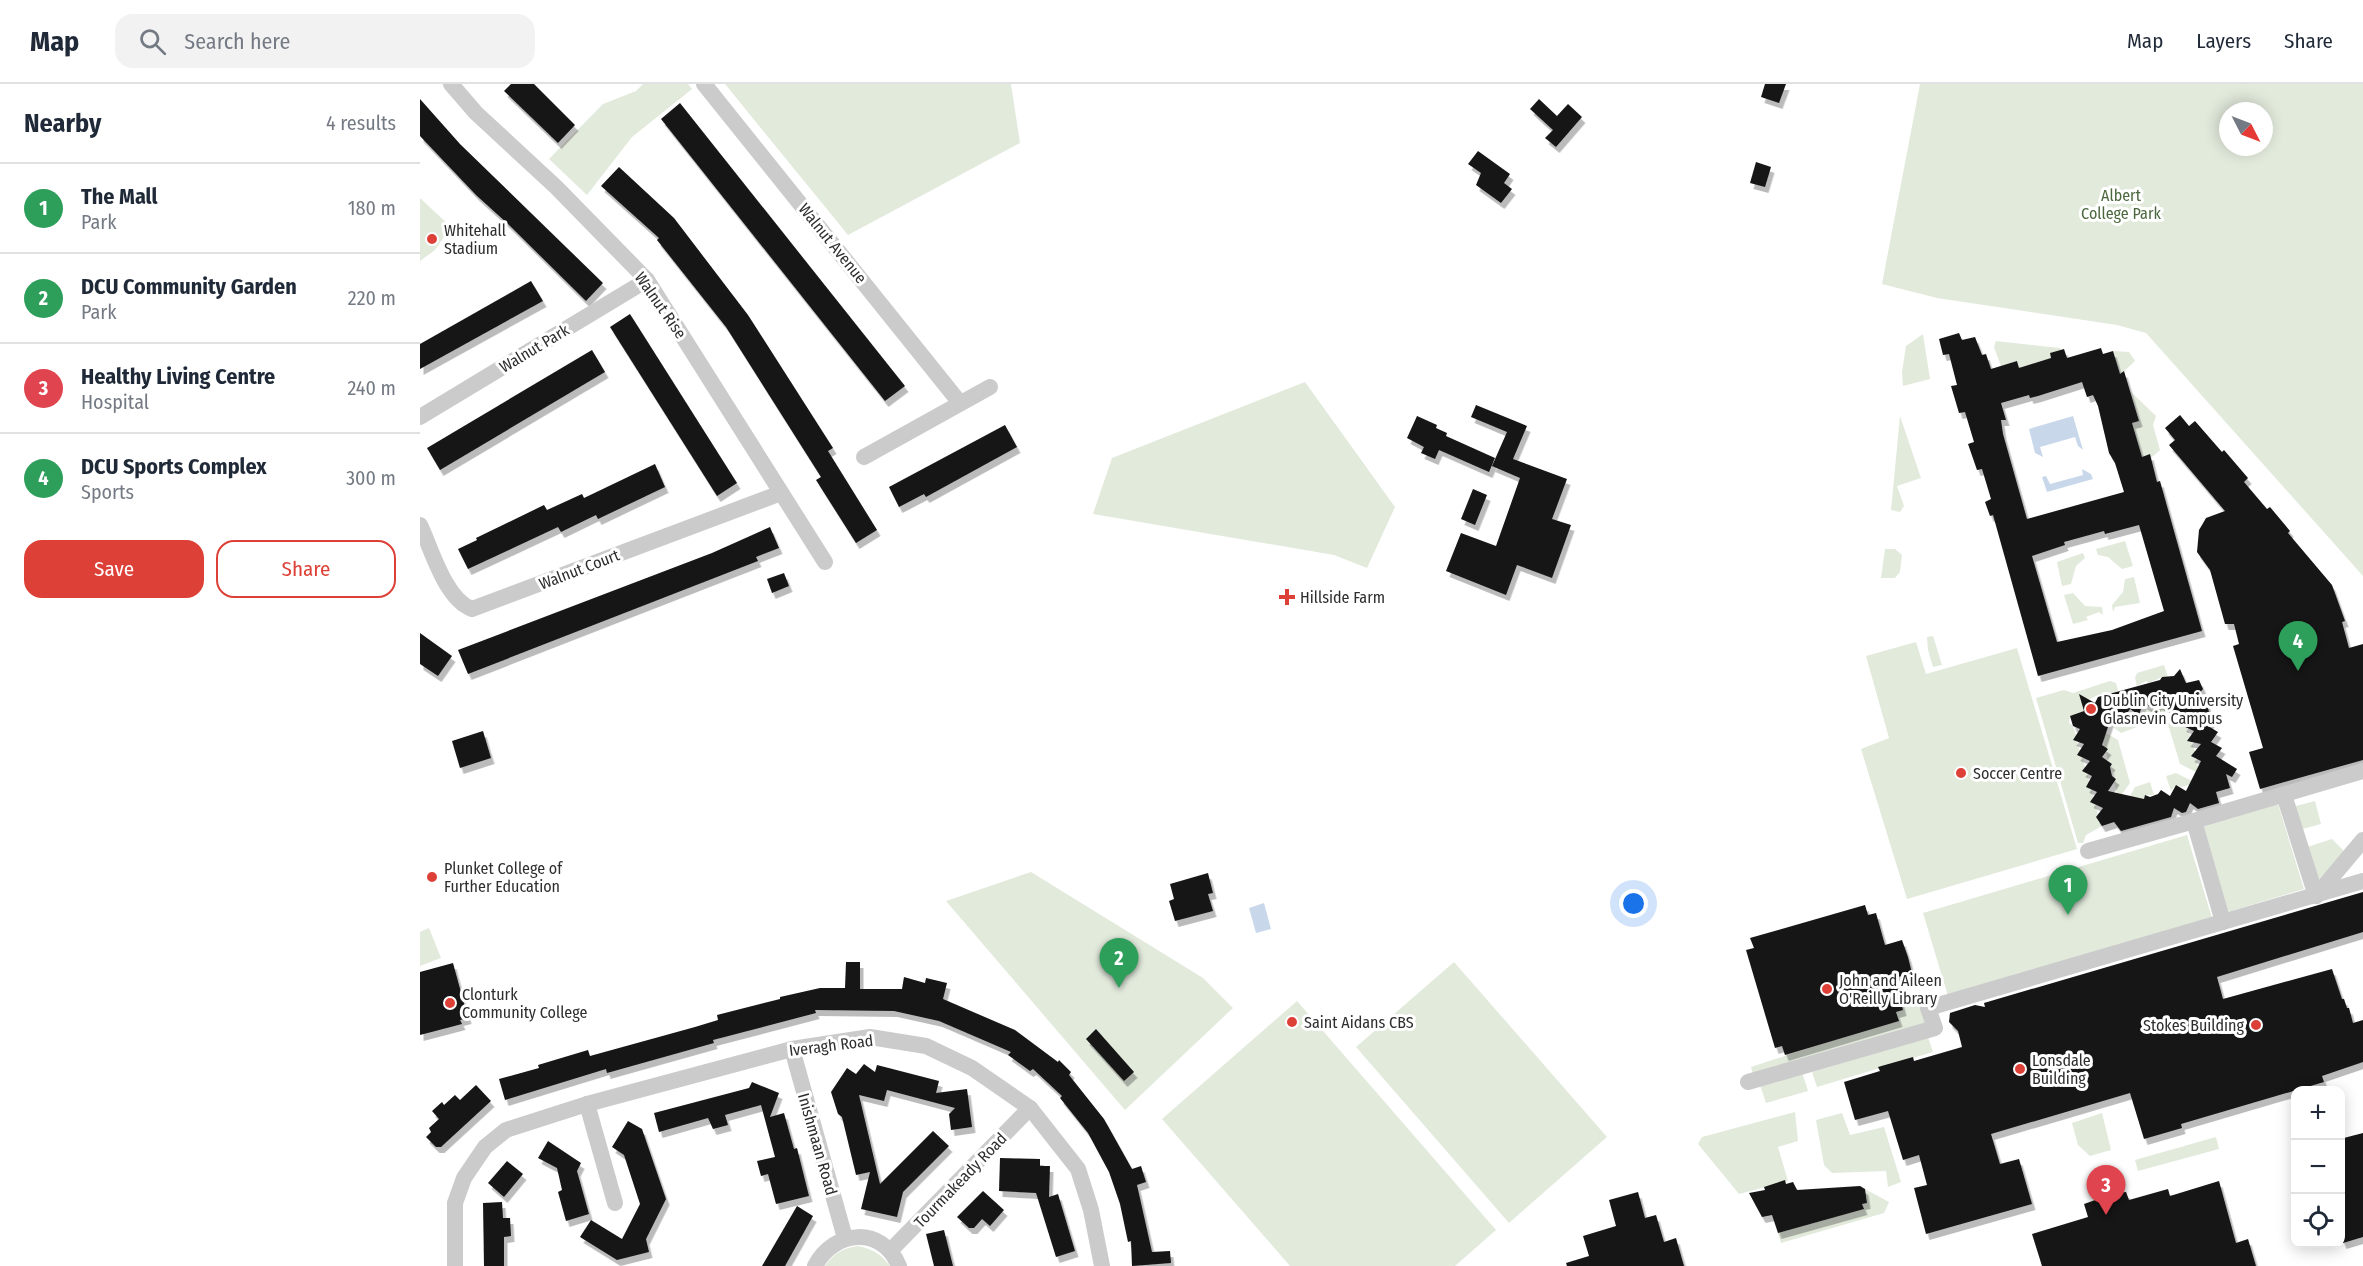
<!DOCTYPE html>
<html lang="en">
<head>
<meta charset="utf-8">
<style>
  :root { --surface:#fff; --page:#f2f2f3; --text:#1f2937; --muted:#747a83; --line:#e0e1e3; --accent:#dd4037 }
  body { margin:0; font-family:"Fira Sans Condensed",sans-serif; background:var(--page); color:var(--text) }
  .controls { position:absolute; right:18px; bottom:18px; display:grid; overflow:hidden; border-radius:12px; box-shadow:0 3px 15px #0003 }
  .controls button { width:54px; height:54px; display:grid; place-items:center; padding:0; border:0; border-bottom:2px solid var(--line); background:var(--surface); color:var(--text); font:30px sans-serif }
  .compass { position:absolute; left:1799px; top:18px; width:54px; height:54px; border-radius:50%; background:var(--surface); box-shadow:0 3px 15px #0003; rotate:132deg }
  .you { position:absolute; left:1214px; top:820px; width:21px; height:21px; margin:-15px; border:4px solid #fff; border-radius:50%; background:#1a73e8; box-shadow:0 0 0 9px #1a73e833 }
  .badge { display:grid; place-items:center; width:39px; height:39px; border-radius:50%; background:var(--accent); color:#fff; font-size:20px; font-weight:700 }
  .pin { position:absolute; translate:-50% -50px; filter:drop-shadow(0 2px 3px #0008) }
  .pin::after { content:''; position:absolute; top:32px; width:21px; height:18px; background:inherit; clip-path:polygon(0 0,100% 0,50% 100%) }
  .list { margin:0; padding:0; list-style:none }
  h2 { display:flex; justify-content:space-between; align-items:center; height:78px; margin:0; padding:0 24px; font-size:26px }
  h2 small { font-size:20px; font-weight:400; color:var(--muted) }
  .list li { display:grid; grid-template-columns:39px 1fr auto; gap:18px; align-items:center; box-sizing:border-box; height:90px; padding:0 24px; border-top:2px solid var(--line) }
  .list b { display:block; font-size:22px; white-space:nowrap }
  .list p { margin:0; font-size:20px; white-space:nowrap; color:var(--muted) }
  .list em { font-size:20px; font-style:normal; color:var(--muted) }
  .actions { display:flex; gap:12px; padding:18px 24px }
  .actions a { flex:1; padding:14px 0; border:2px solid var(--accent); border-radius:18px; text-align:center; font-size:21px; color:var(--accent) }
  .actions .main { background:var(--accent); color:#fff }
  .icon { flex:none; width:33px; height:33px; fill:none; stroke:currentColor; stroke-width:2; stroke-linecap:round; stroke-linejoin:round }
  .map { position:relative; flex:none; width:1943px; height:1182px; overflow:hidden }
  header { display:flex; align-items:center; gap:36px; box-sizing:border-box; height:84px; padding:0 30px; background:var(--surface); border-bottom:2px solid var(--line) }
  header strong { font-size:28px }
  nav { display:flex; gap:33px; margin-inline-start:auto; font-size:21px }
  .search { width:420px; height:54px; background:var(--page); display:flex; align-items:center; gap:15px; box-sizing:border-box; padding:0 21px; border-radius:18px; color:var(--muted); font-size:22px }
  main { display:flex }
  aside { flex:1; background:var(--surface) }
  .map>svg:first-child { display:block }
</style>
</head>
<body>
<header>
<strong>Map</strong>
<div class="search"><svg class="icon" aria-label="search" viewBox="0 0 24 24"><circle cx="10" cy="10" r="6"/><path d="M15 15l6 6"/></svg>Search here</div>
<nav><a>Map</a><a>Layers</a><a>Share</a></nav>
</header>
<main>
<aside>
<h2>Nearby<small>4 results</small></h2>
<ul class="list">
<li><span class="badge" style="background:#2e9e5b">1</span><div><b>The Mall</b><p>Park</p></div><em>180 m</em></li>
<li><span class="badge" style="background:#2e9e5b">2</span><div><b>DCU Community Garden</b><p>Park</p></div><em>220 m</em></li>
<li><span class="badge" style="background:#e0444e">3</span><div><b>Healthy Living Centre</b><p>Hospital</p></div><em>240 m</em></li>
<li><span class="badge" style="background:#2e9e5b">4</span><div><b>DCU Sports Complex</b><p>Sports</p></div><em>300 m</em></li>
</ul>
<div class="actions"><a class="main">Save</a><a>Share</a></div>
</aside>
<div class="map">
<svg width="1943" height="1182" viewBox="0 0 1943 1182">
  <defs>
    <filter id="shadow"><feDropShadow dx="3.5" dy="6" stdDeviation="0" flood-color="#0004"/></filter>
  </defs>
  <rect width="100%" height="100%" fill="#fff"/>
  <g fill="#e2eadc" fill-rule="evenodd">
    <polygon points="223,0 268,0 272,5 212,53 167,111 129,75 183,20 216,7"/>
    <polygon points="305,0 591,0 600,59 428,151"/>
    <path d="M1500,0H1943V492L1726,249L1697,241L1517,214L1462,200ZM1808,27H1844V63H1808Z"/>
    <polygon points="0,114 31,143 15,166 0,177"/>
    <polygon points="1503,250 1510,295 1483,302 1482,288 1486,262"/>
    <polygon points="1576,257 1640,264 1641,266 1630,269 1631,274 1599,284 1597,277 1582,282 1582,285 1574,263"/>
    <polygon points="1693,267 1709,268 1715,277 1700,291"/>
    <polygon points="885,298 975,423 947,484 914,471 673,430 692,374"/>
    <polygon points="1711,308 1736,332 1733,341 1740,366 1731,374 1729,371 1722,373 1712,339 1719,337"/>
    <polygon points="1480,332 1501,394 1477,402 1484,422 1480,428 1471,426"/>
    <polygon points="1705,457 1713,482 1702,485 1688,473 1678,471 1676,465"/>
    <polygon points="1465,465 1475,465 1482,471 1480,488 1475,494 1461,494"/>
    <polygon points="1663,469 1665,474 1656,482 1651,500 1642,502 1637,478"/>
    <polygon points="1714,493 1720,519 1695,523 1693,528 1692,521 1703,508 1705,495"/>
    <polygon points="1653,509 1665,522 1682,523 1683,531 1679,528 1666,533 1668,536 1653,540 1644,511"/>
    <polygon points="1513,552 1522,581 1513,583 1508,566 1507,553"/>
    <polygon points="1496,558 1506,590 1597,564 1657,765 1487,815 1441,665 1469,654 1446,572"/>
    <polygon points="1744,581 1748,593 1742,593 1729,599 1726,597 1717,602 1715,594 1717,589"/>
    <polygon points="1690,597 1696,599 1698,607 1683,612 1680,610 1670,615 1665,614 1664,627 1650,632 1649,639 1653,642 1656,651 1653,656 1657,658 1660,667 1657,671 1662,673 1665,683 1662,687 1667,689 1678,730 1676,733 1682,742 1666,751 1663,759 1658,759 1616,614 1644,606 1653,609"/>
    <polygon points="1746,619 1750,622 1742,636 1729,640 1725,625 1735,626 1737,622"/>
    <polygon points="1758,627 1763,629 1765,637 1763,642 1767,644 1770,652 1767,657 1772,658 1775,668 1771,672 1776,675 1778,683 1776,688 1760,680 1748,640"/>
    <polygon points="1711,629 1717,643 1701,649 1689,640 1690,635 1700,633 1703,635"/>
    <polygon points="1684,648 1698,656 1710,699 1702,710 1697,709 1694,698 1696,695 1690,683 1692,680 1688,677 1686,668 1688,665 1684,663 1682,652"/>
    <polygon points="1756,689 1772,697 1769,701 1761,703 1756,701 1751,707 1746,692"/>
    <polygon points="1730,698 1734,711 1726,711 1724,715 1705,721 1715,703"/>
    <polygon points="1895,717 1901,740 1879,746 1872,723"/>
    <polygon points="1858,720 1884,805 1808,828 1782,743"/>
    <polygon points="1767,751 1792,834 1528,912 1503,829"/>
    <polygon points="1912,755 1925,768 1895,800 1884,764"/>
    <polygon points="611,788 783,894 813,924 705,1026 526,817"/>
    <polygon points="9,844 21,874 0,882 0,848"/>
    <polygon points="1034,878 1187,1053 1089,1139 936,963"/>
    <polygon points="1499,909 1508,938 1333,991 1331,983 1398,961 1483,925 1480,915"/>
    <polygon points="877,917 1076,1146 1035,1182 870,1182 742,1035"/>
    <polygon points="1508,953 1513,968 1397,1003 1392,988"/>
    <polygon points="1382,988 1388,1007 1346,1019 1340,1001"/>
    <polygon points="1375,1028 1378,1057 1358,1063 1368,1097 1319,1110 1278,1060 1282,1053"/>
    <polygon points="1422,1029 1430,1051 1464,1043 1481,1098 1468,1103 1466,1087 1412,1089 1404,1081 1396,1036"/>
    <polygon points="1682,1029 1691,1066 1670,1072 1658,1061 1652,1039"/>
    <polygon points="1796,1053 1799,1065 1718,1087 1715,1076"/>
    <polygon points="1694,1082 1697,1093 1672,1100 1673,1088"/>
    <polygon points="1445,1105 1469,1118 1464,1129 1361,1159 1358,1149 1443,1125 1442,1120 1447,1118"/>
    <path d="M438,1162C453,1165 461,1170 470,1182H405C414,1169 423,1164 438,1162Z"/>
  </g>
  <g fill="#c8d8ea">
    <polygon points="1653,332 1663,366 1658,362 1655,353 1620,363 1623,373 1615,369 1609,345"/>
    <polygon points="1662,385 1671,390 1673,395 1627,408 1622,393 1626,392 1630,400 1663,391"/>
    <polygon points="844,819 851,845 836,849 829,824"/>
  </g>
  <g fill="#151515" fill-rule="evenodd" filter="url(#shadow)">
    <polygon points="91,0 114,0 155,41 138,59 84,7"/>
    <polygon points="1345,0 1366,0 1359,19 1341,13"/>
    <polygon points="0,15 40,60 183,199 166,217 88,140 56,111 0,52"/>
    <polygon points="1119,15 1137,32 1148,20 1162,33 1136,63 1125,54 1133,46 1110,25"/>
    <polygon points="260,19 485,302 465,317 241,35"/>
    <polygon points="1058,67 1090,90 1084,99 1092,105 1081,119 1056,101 1061,89 1048,80"/>
    <polygon points="1336,78 1351,83 1345,103 1330,99"/>
    <polygon points="199,83 254,134 328,231 413,364 408,367 457,446 436,459 396,396 401,393 306,243 237,156 239,154 181,102"/>
    <polygon points="111,197 123,217 0,285 0,260"/>
    <polygon points="210,230 317,399 297,412 190,243"/>
    <path d="M1539,249L1542,256L1555,253L1562,271L1566,270L1571,285L1597,277L1599,284L1631,274L1630,269L1644,265L1647,274L1681,264L1683,270L1693,267L1700,290L1704,287L1719,337L1712,339L1722,373L1730,370L1737,398L1740,397L1782,547L1618,592L1573,431L1570,432L1565,418L1571,415L1562,385L1557,386L1548,360L1554,358L1545,328L1539,329L1531,302L1537,301L1529,270L1523,271L1519,255ZM1662,298L1667,313L1673,311L1678,322L1689,369L1695,379L1704,408L1607,435L1583,350L1581,336H1586L1581,319L1609,311L1610,314L1618,312ZM1719,441L1744,527L1692,546L1637,558L1612,472L1645,461L1644,458L1684,447L1685,450Z"/>
    <polygon points="172,266 185,288 20,386 7,364"/>
    <polygon points="1056,321 1107,342 1093,375 1147,395 1132,435 1151,441 1132,494 1097,481 1086,511 1026,487 1041,449 1076,462 1100,394 1072,382 1087,348 1051,333"/>
    <polygon points="1760,331 1769,342 1775,337 1802,368 1804,366 1828,394 1824,398 1847,425 1850,423 1870,447 1868,449 1912,501 1925,537 1922,538 1929,564 1943,560 1943,676 1840,705 1829,668 1843,664 1813,562 1819,560 1814,540 1805,540 1790,486 1777,468 1779,446 1782,441 1786,434 1805,427 1749,361 1755,356 1745,344"/>
    <polygon points="997,332 1017,341 1016,344 1027,349 1026,352 1075,374 1069,388 1019,366 1015,375 1001,369 1004,363 987,354"/>
    <polygon points="585,341 597,363 506,413 504,410 479,423 469,403"/>
    <polygon points="235,380 245,403 178,435 176,431 141,448 138,443 48,485 38,465 57,456 56,454 124,421 127,426 162,410 164,414"/>
    <polygon points="1053,405 1067,411 1055,441 1041,435"/>
    <polygon points="350,443 359,464 336,473 338,477 48,590 38,566 292,469"/>
    <polygon points="364,489 369,502 352,509 347,495"/>
    <polygon points="0,549 32,572 18,592 0,580"/>
    <path d="M1760,585L1766,599L1779,596L1783,605L1777,612L1786,615L1791,637L1788,642L1798,648L1791,658L1802,664L1796,672L1817,685L1812,693L1806,690L1810,704L1796,708L1799,719L1778,725L1770,719L1766,728L1762,729L1754,724L1751,733L1701,747L1694,738L1682,742L1676,733L1683,724L1670,718L1677,708L1666,703L1672,692L1662,687L1670,677L1657,671L1664,660L1653,656L1660,645L1653,642L1650,632L1664,627L1659,610L1675,619L1678,613L1740,596L1742,593L1754,592ZM1723,619L1735,626L1738,620L1768,631L1763,642L1774,647L1767,657L1781,660L1771,672L1781,677L1766,707L1756,701L1750,712L1741,706L1738,710L1730,713L1725,711L1724,715L1688,707L1696,695L1692,692L1690,683L1692,680L1682,673L1688,665L1682,661L1693,628L1703,635L1710,625L1719,631Z"/>
    <polygon points="63,647 71,674 40,684 32,657"/>
    <polygon points="788,789 793,809 788,810 793,827 755,837 749,817 754,815 750,800"/>
    <polygon points="1943,808 1943,848 1797,893 1803,915 1912,885 1922,915 1924,915 1927,924 1929,924 1933,939 1943,936 1943,978 1902,992 1904,998 1761,1040 1762,1044 1724,1055 1710,1009 1571,1050 1580,1080 1599,1075 1612,1120 1506,1150 1494,1104 1507,1101 1499,1071 1483,1076 1468,1027 1435,1036 1424,998 1460,987 1458,983 1493,973 1494,977 1542,963 1538,947 1529,938 1530,929 1555,921 1565,923 1564,919"/>
    <polygon points="1445,821 1448,831 1456,829 1465,861 1482,856 1488,873 1492,889 1475,894 1483,926 1476,928 1479,937 1365,971 1362,962 1355,964 1326,866 1334,864 1330,854"/>
    <polygon points="426,878 440,878 440,905 482,905 484,893 505,899 506,894 527,899 523,915 595,946 638,978 639,976 651,988 649,991 684,1035 712,1085 721,1082 726,1098 717,1101 732,1168 750,1167 751,1179 712,1182 711,1157 708,1158 700,1120 689,1088 668,1049 640,1014 642,1012 613,985 610,987 588,971 591,968 519,937 474,927 395,926 396,929 293,956 294,959 187,989 186,985 85,1016 79,995 119,984 118,981 168,966 170,972 275,943 298,936 297,931 360,915 360,913 400,904 425,904"/>
    <polygon points="33,879 48,934 40,936 42,940 0,951 0,888"/>
    <polygon points="676,945 714,988 704,997 666,955"/>
    <polygon points="444,980 455,988 457,981 519,997 516,1009 547,1005 552,1043 531,1046 529,1030 535,1024 467,1006 464,1017 439,1011 460,1100 513,1047 529,1062 483,1108 477,1133 441,1125 450,1088 436,1091 422,1033 418,1030 411,1008 427,984 436,990"/>
    <polygon points="332,998 359,1009 350,1033 364,1029 374,1065 377,1064 389,1112 356,1120 348,1090 341,1092 337,1077 355,1073 341,1021 305,1031 308,1041 293,1045 288,1034 239,1048 234,1029 329,1004"/>
    <polygon points="56,1001 71,1017 21,1063 16,1063 6,1053 11,1048 9,1044 19,1035 12,1027 22,1018 24,1021 35,1011 40,1016"/>
    <polygon points="208,1037 222,1045 246,1115 226,1155 229,1168 197,1176 160,1153 171,1136 202,1155 220,1120 204,1071 192,1063"/>
    <polygon points="1943,1049 1943,1153 1923,1159 1920,1151 1920,1055"/>
    <polygon points="128,1057 161,1079 157,1087 169,1130 146,1137 138,1108 142,1106 137,1084 118,1074"/>
    <polygon points="580,1074 620,1075 620,1082 630,1082 629,1113 638,1110 655,1167 636,1173 616,1109 579,1107"/>
    <polygon points="87,1077 103,1090 84,1113 68,1099"/>
    <polygon points="1365,1096 1366,1100 1373,1098 1377,1106 1440,1102 1445,1105 1447,1119 1442,1120 1444,1125 1358,1149 1352,1131 1342,1133 1329,1109 1345,1106 1344,1103"/>
    <polygon points="1799,1097 1816,1159 1828,1155 1836,1182 1622,1182 1612,1150 1668,1133 1664,1120 1695,1109 1706,1108 1709,1116 1748,1105 1750,1112"/>
    <polygon points="563,1107 584,1126 570,1142 562,1135 554,1144 549,1144 537,1133"/>
    <polygon points="1218,1108 1225,1134 1236,1131 1244,1158 1256,1154 1264,1182 1147,1182 1146,1179 1169,1172 1163,1152 1196,1142 1189,1116"/>
    <polygon points="82,1118 83,1134 90,1134 91,1152 84,1153 84,1182 64,1182 63,1119"/>
    <polygon points="377,1122 393,1132 365,1182 342,1182"/>
    <polygon points="524,1146 533,1182 514,1182 506,1150"/>
  </g>
  <g fill="none" stroke-linecap="round" stroke-linejoin="round">
    <g stroke="#cbcbcb" stroke-width="16">
      <polyline points="31,0 56,29 136,103 227,196 405,478"/>
      <polyline points="284,0 540,319"/>
      <polyline points="0,333 227,196"/>
      <polyline points="444,373 570,303"/>
      <path d="M0,441C12,466 25,515 52,525L361,409"/>
      <polyline points="1864,711 1896,812"/>
      <polyline points="1668,767 1774,737"/>
      <polyline points="1896,812 1943,756"/>
      <polyline points="1803,838 1774,737 1943,687"/>
      <polyline points="372,965 425,1154"/>
      <polyline points="1328,998 1515,944 1508,924 1943,797"/>
      <polyline points="167,1020 195,1119"/>
      <polyline points="470,1167 610,1024"/>
      <polyline points="35,1182 35,1119 44,1094 65,1063 86,1046 167,1020 372,965 450,953 506,962 552,984 610,1024 658,1085 671,1126 682,1182"/>
      <path d="M395,1182C414,1146 462,1141 479,1182"/>
    </g>
  </g>
  <g fill="#dd4037" stroke="#fff" stroke-width="2">
    <circle cx="12" cy="155" r="6"/>
    <path d="M864 504h6v6h6v6h-6v6h-6v-6h-6v-6h6z"/>
    <circle cx="1671" cy="625" r="6"/>
    <circle cx="1541" cy="689" r="6"/>
    <circle cx="12" cy="793" r="6"/>
    <circle cx="1407" cy="905" r="6"/>
    <circle cx="30" cy="919" r="6"/>
    <circle cx="872" cy="938" r="6"/>
    <circle cx="1836" cy="941" r="6"/>
    <circle cx="1600" cy="985" r="6"/>
  </g>
  <g text-anchor="middle" stroke-width="6" stroke-linejoin="round" paint-order="stroke">
    <g font-size="16" fill="#4b673d" stroke="#fff">
      <text x="1701" y="117">Albert<tspan x="1701" dy="18">College Park</tspan></text>
    </g>
    <g font-size="16" fill="#2e2e2e" stroke="#fff" text-anchor="start">
      <text x="24" y="152">Whitehall<tspan x="24" dy="18">Stadium</tspan></text>
      <text x="880" y="519">Hillside Farm</text>
      <text x="1683" y="622">Dublin City University<tspan x="1683" dy="18">Glasnevin Campus</tspan></text>
      <text x="1553" y="695">Soccer Centre</text>
      <text x="24" y="790">Plunket College of<tspan x="24" dy="18">Further Education</tspan></text>
      <text x="1419" y="902">John and Aileen<tspan x="1419" dy="18">O'Reilly Library</tspan></text>
      <text x="42" y="916">Clonturk<tspan x="42" dy="18">Community College</tspan></text>
      <text x="884" y="944">Saint Aidans CBS</text>
      <text x="1824" y="947" text-anchor="end">Stokes Building</text>
      <text x="1612" y="982">Lonsdale<tspan x="1612" dy="18">Building</tspan></text>
    </g>
    <g font-size="16" fill="#2e2e2e" stroke="#fff">
      <text transform="translate(413 159) rotate(51)" y="6">Walnut Avenue</text>
      <text transform="translate(241 221) rotate(55)" y="6">Walnut Rise</text>
      <text transform="translate(114 264) rotate(-31)" y="6">Walnut Park</text>
      <text transform="translate(159 485) rotate(-21)" y="6">Walnut Court</text>
      <text transform="translate(411 961) rotate(-7)" y="6">Iveragh Road</text>
      <text transform="translate(398 1060) rotate(74)" y="6">Inishmaan Road</text>
      <text transform="translate(540 1096) rotate(-46)" y="6">Tourmakeady Road</text>
    </g>
  </g>
</svg>
<div class="controls">
<button>+</button>
<button>−</button>
<button><svg class="icon" aria-label="locate" viewBox="0 0 24 24"><circle cx="12" cy="12" r="6"/><path d="M12 2v4M12 18v4M2 12h4M18 12h4"/></svg></button>
</div>
<svg class="compass" viewBox="-18 -18 36 36"><path d="M0-13l5 13h-10z" fill="#e53935"/><path d="M0 13l5-13h-10z" fill="#747a83"/></svg>
<div class="you"></div>
<div class="pin badge" style="left:1648px;top:831px;background:#2e9e5b">1</div>
<div class="pin badge" style="left:699px;top:904px;background:#2e9e5b">2</div>
<div class="pin badge" style="left:1686px;top:1131px;background:#e0444e">3</div>
<div class="pin badge" style="left:1878px;top:587px;background:#2e9e5b">4</div>
</div>
</main>
</body>
</html>
